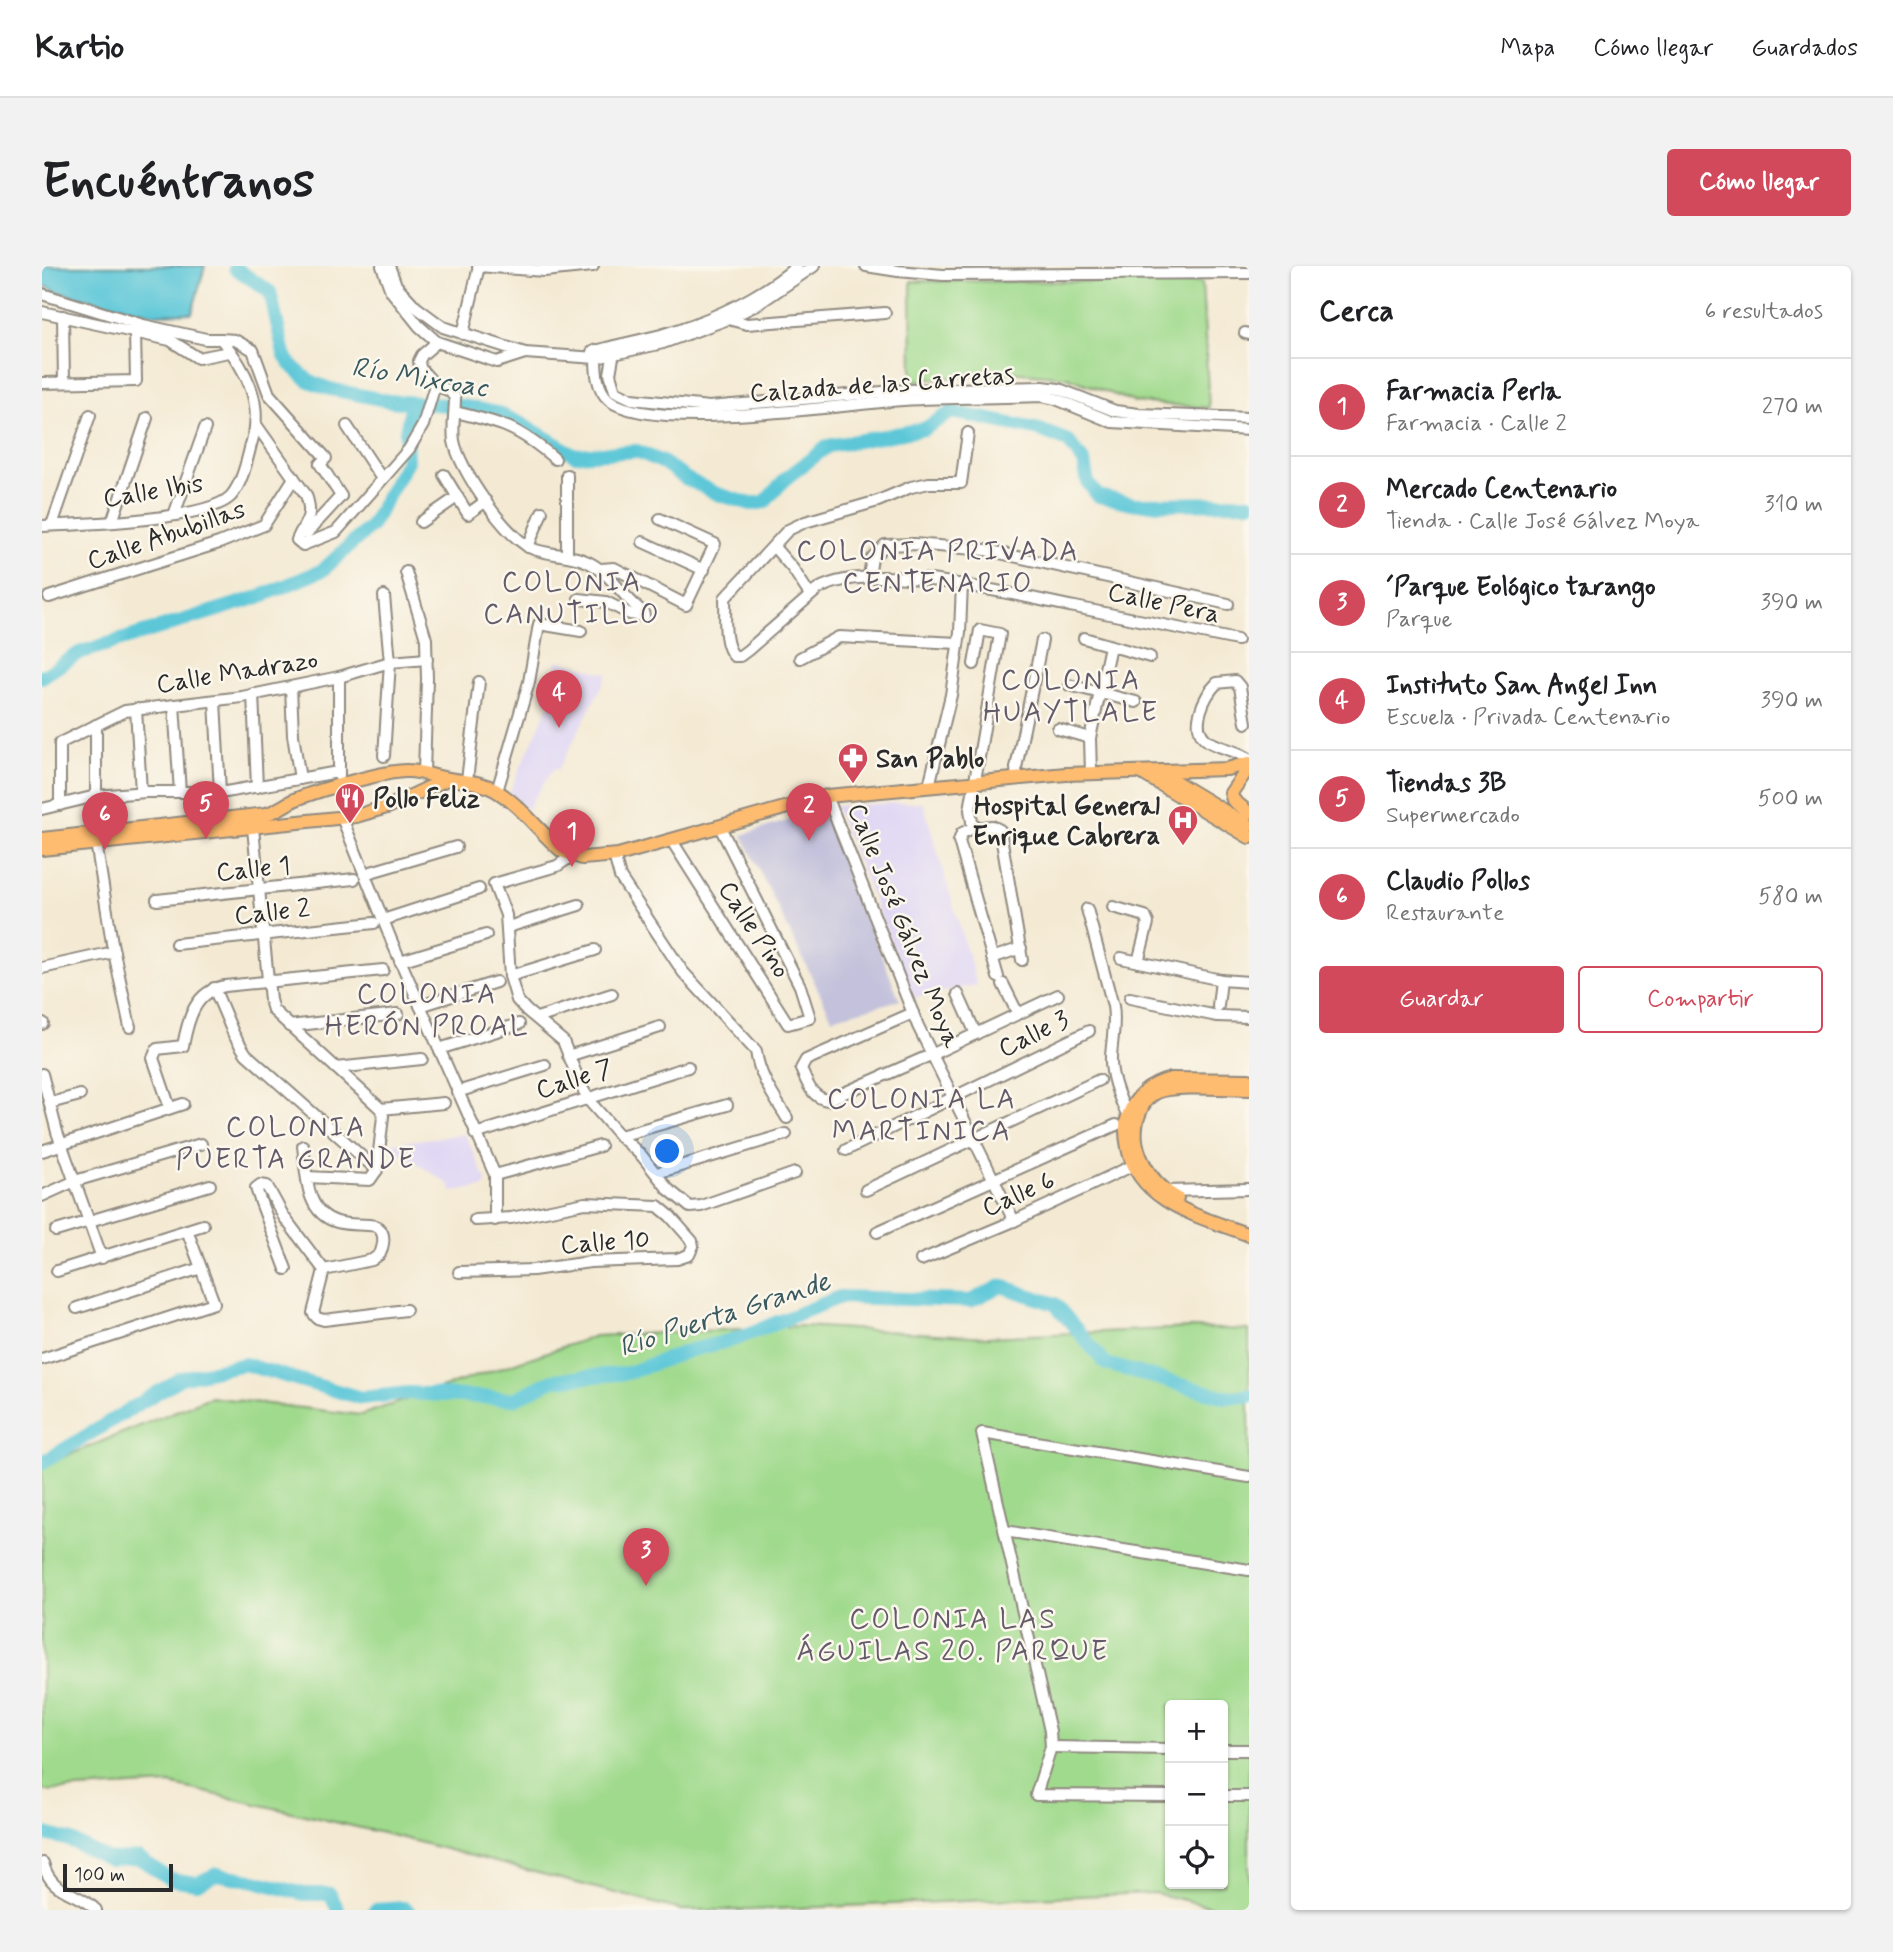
<!DOCTYPE html>
<html lang="es">
<head>
<meta charset="utf-8">
<style>
  :root { --surface:#fff; --page:#f2f2f2; --text:#202124; --muted:#757577; --line:#e0e0e0; --accent:#d1495b }
  body { margin:0; font-family:Mynerve,sans-serif; background:var(--page); color:var(--text) }
  .controls { position:absolute; right:21px; bottom:21px; display:grid; overflow:hidden; border-radius:7px; box-shadow:0 2px 5px #0004 }
  .controls button { width:63px; height:63px; display:grid; place-items:center; padding:0; border:0; border-bottom:2px solid var(--line); background:var(--surface); color:var(--text); font:35px sans-serif }
  .scale { position:absolute; left:21px; bottom:18px; width:110px; box-sizing:border-box; padding-left:7px; border:4px solid #2b2b2b; border-top:0; font-size:19px; line-height:24px; white-space:nowrap; color:#2b2b2b; -webkit-text-stroke:5px #fbf7ec; paint-order:stroke }
  .you { position:absolute; left:626px; top:886px; width:24px; height:24px; margin:-18px; border:5px solid #fff; border-radius:50%; background:#1a73e8; box-shadow:0 0 0 10px #1a73e833 }
  .badge { display:grid; place-items:center; width:46px; height:46px; border-radius:50%; background:var(--accent); color:#fff; font-size:23px; font-weight:700 }
  .pin { position:absolute; translate:-50% -58px; filter:drop-shadow(0 2px 4px #0008) }
  .pin::after { content:''; position:absolute; top:37px; width:24px; height:21px; background:inherit; clip-path:polygon(0 0,100% 0,50% 100%) }
  .list { margin:0; padding:0; list-style:none }
  h2 { display:flex; justify-content:space-between; align-items:center; height:91px; margin:0; padding:0 28px; font-size:30px }
  h2 small { font-size:23px; font-weight:400; color:var(--muted) }
  .list li { display:grid; grid-template-columns:46px 1fr auto; gap:21px; align-items:center; box-sizing:border-box; height:98px; padding:0 28px; border-top:2px solid var(--line) }
  .list b { display:block; font-size:26px; white-space:nowrap }
  .list p { margin:0; font-size:23px; white-space:nowrap; color:var(--muted) }
  .list em { font-size:23px; font-style:normal; color:var(--muted) }
  .actions { display:flex; gap:14px; padding:21px 28px }
  .actions a { flex:1; padding:16px 0; border:2px solid var(--accent); border-radius:7px; text-align:center; font-size:24px; color:var(--accent) }
  .actions .main { background:var(--accent); color:#fff }
  .icon { flex:none; width:38px; height:38px; fill:none; stroke:currentColor; stroke-width:2; stroke-linecap:round; stroke-linejoin:round }
  .map { position:relative; flex:none; width:1207px; height:1644px; overflow:hidden; border-radius:7px }
  header { display:flex; align-items:center; gap:42px; box-sizing:border-box; height:98px; padding:0 35px; background:var(--surface); border-bottom:2px solid var(--line) }
  header strong { font-size:33px }
  nav { display:flex; gap:38px; margin-inline-start:auto; font-size:24px }
  .intro { display:flex; align-items:center; justify-content:space-between; box-sizing:border-box; height:168px; padding:0 42px }
  h1 { margin:0; font-size:49px }
  .button { padding:18px 32px; border-radius:7px; background:var(--accent); color:#fff; font-size:24px; font-weight:700 }
  main { display:flex; gap:42px; padding:0 42px }
  aside { flex:1; background:var(--surface); border-radius:7px; box-shadow:0 2px 5px #0004 }
  .map>svg:first-child { display:block }
</style>
</head>
<body>
<header>
<strong>Kartio</strong>
<nav><a>Mapa</a><a>Cómo llegar</a><a>Guardados</a></nav>
</header>
<div class="intro"><h1>Encuéntranos</h1><a class="button">Cómo llegar</a></div>
<main>
<div class="map">
<svg width="1207" height="1644" viewBox="0 0 1207 1644">
  <rect width="100%" height="100%" fill="#fbf7ec"/>
  <filter id="ink" filterUnits="userSpaceOnUse"><feTurbulence type="fractalNoise" baseFrequency=".0143" numOctaves="2"/><feDisplacementMap in="SourceGraphic" scale="14" xChannelSelector="R" yChannelSelector="G"/><feConvolveMatrix kernelMatrix="1 2 1 2 8 2 1 2 1" color-interpolation-filters="sRGB"/></filter>
  <filter id="wash" filterUnits="userSpaceOnUse"><feTurbulence type="fractalNoise" baseFrequency=".00686" numOctaves="4" result="noise"/><feDisplacementMap in="SourceGraphic" scale="28" xChannelSelector="R" yChannelSelector="G"/><feGaussianBlur stdDeviation="1.57" result="paint"/><feColorMatrix in="noise" values="0 0 0 0 0 0 0 0 0 0 0 0 0 0 0 0 0 1.4 0 .05"/><feComposite in="paint" operator="in"/></filter>
  <g filter="url(#wash)">
    <rect width="100%" height="100%" fill="#f4ead4"/>
    <g fill="#dfd5f5">
      <polygon points="515,394 566,408 516,504 512,502 485,543 467,527 511,430"/>
      <polygon points="881,536 935,719 872,732 793,540"/>
      <polygon points="423,868 444,914 442,921 409,926 408,919 354,884 344,882 344,878"/>
    </g>
    <polygon fill="#c3c1db" points="780,544 858,734 790,752 700,569"/>
    <g fill="#a0da8d" stroke="#66825c" stroke-width="2" fill-rule="evenodd">
      <polygon points="869,15 1160,16 1167,142 1092,136 1025,111 967,106 870,115"/>
      <path d="M760,1060L945,1071L1150,1062L1207,1064V1644H1185L1112,1627L707,1644H639L349,1569L128,1518L0,1525V1200L168,1131L319,1149L553,1070ZM1128,1439H1181V1618H1128Z"/>
    </g>
    <polygon fill="#5dc7d8" stroke="#447982" stroke-width="2" points="0,0 163,0 150,47 112,48 17,26 0,19"/>
    <g fill="none" stroke-linecap="round" stroke-linejoin="round">
      <g stroke="#5dc7d8" stroke-width="14">
        <polyline points="193,2 228,26 242,88 248,98 267,115 288,123 347,135 421,140 455,147 482,159 533,189 595,185 622,197 643,212 675,228 709,238 723,236 743,213 786,180 882,163 910,146 998,164 1026,175 1042,196 1046,217 1056,230 1094,238 1207,237"/>
        <polyline points="0,411 37,387 217,331 281,304 329,260 365,195 364,166 370,137"/>
        <polyline points="0,1197 139,1112 202,1098 319,1132 367,1127 472,1133 511,1114 586,1107 646,1085 694,1073 798,1031 928,1035 959,1020 1013,1038 1064,1098 1183,1131 1207,1130"/>
        <polyline points="0,1567 27,1574 68,1594 97,1592 128,1613 155,1617 175,1608 209,1614 262,1628 288,1628 296,1644"/>
        <polyline points="333,1644 362,1642 366,1644"/>
      </g>
    </g>
  </g>
  <g filter="url(#ink)">
    <g fill="none" stroke-linecap="round" stroke-linejoin="round">
      <g stroke="#908a80" stroke-width="14">
        <g id="minor">
          <polyline points="340,0 349,25 377,60 395,76 455,96 483,87"/>
          <polyline points="347,0 354,19 374,41 401,61 483,87 554,92 621,77 686,53 716,38 772,0"/>
          <polyline points="436,0 502,5 551,0"/>
          <polyline points="824,0 856,5 901,9 1207,7"/>
          <path d="M0,28L101,59L164,73H179C204,103 222,137 210,175C205,193 201,216 189,230C165,255 37,258 0,260"/>
          <polyline points="0,46 128,74 156,92 187,86"/>
          <polyline points="21,50 22,116"/>
          <polyline points="686,53 705,58 843,47"/>
          <polyline points="1203,67 1207,68"/>
          <polyline points="421,68 437,0"/>
          <polyline points="179,73 193,74 211,84 227,128 284,192 278,198 299,230 264,268"/>
          <path d="M395,76L380,89L377,95L378,102L393,119L408,125L413,132C413,146 410,161 412,175C417,203 463,270 489,282C507,290 528,287 546,296C569,307 581,332 601,346L602,350L588,348L564,336L537,333"/>
          <polyline points="573,80 568,108 573,125 590,133 667,141 864,124 1001,121 1017,123 1073,145 1097,148 1207,152"/>
          <path d="M554,84C554,101 553,122 567,134C610,168 802,138 861,134C907,131 953,132 999,130L1014,133L1070,156L1207,164"/>
          <path d="M550,86C573,79 596,75 619,69C667,55 716,33 755,0"/>
          <polyline points="0,117 94,115 93,66"/>
          <path d="M413,146C460,157 476,161 513,193"/>
          <path d="M215,160L264,229C272,252 263,255 255,274L261,279L294,266L367,183L381,159L393,119"/>
          <polyline points="305,160 340,213"/>
          <path d="M926,167L919,217H887L869,221L836,235L763,256L746,264L683,332C684,349 680,377 692,390H698L706,384L776,323C831,292 971,329 1033,341C1087,352 1141,363 1195,374"/>
          <polyline points="402,209 426,248 444,235"/>
          <polyline points="132,249 163,162"/>
          <polyline points="70,256 105,152"/>
          <polyline points="379,256 415,231"/>
          <polyline points="10,259 48,149"/>
          <polyline points="601,276 662,304"/>
          <polyline points="486,281 500,246"/>
          <polyline points="732,281 751,303 768,329"/>
          <polyline points="525,289 525,209"/>
          <polyline points="559,303 572,302 644,339 673,278 618,253"/>
          <polyline points="364,306 384,373 385,413 382,506"/>
          <polyline points="827,310 830,292 843,279 872,278 944,284 1186,338"/>
          <polyline points="342,330 348,396 342,490"/>
          <polyline points="7,331 177,277 222,259 252,212"/>
          <polyline points="1042,372 1108,391"/>
          <polyline points="758,392 797,371 916,377"/>
          <polyline points="932,398 938,364 958,368 928,544 931,562 950,560 958,564 980,694"/>
          <polyline points="297,411 297,510"/>
          <polyline points="1027,419 1094,436"/>
          <polyline points="249,421 251,469 258,513"/>
          <polyline points="211,428 215,521"/>
          <polyline points="173,435 178,526"/>
          <polyline points="132,439 138,526"/>
          <polyline points="94,443 99,526"/>
          <path d="M1204,457L1198,421L1193,415L1175,417C1163,429 1146,462 1166,475C1179,483 1195,484 1207,493"/>
          <polyline points="54,459 54,530"/>
          <polyline points="1016,463 1048,472"/>
          <polyline points="1049,507 1048,472 1068,380"/>
          <polyline points="975,512 974,502 1000,374"/>
          <polyline points="425,514 437,416"/>
          <polyline points="887,520 909,429 918,366 920,318"/>
          <polyline points="455,525 487,416 497,358 539,365"/>
          <polyline points="785,530 876,760 972,955"/>
          <polyline points="18,539 18,477 83,445 200,431 297,411 348,396 385,393"/>
          <polyline points="61,541 64,566"/>
          <polyline points="0,543 54,530 104,526 184,526 296,506"/>
          <polyline points="210,552 228,734 231,744 339,843 341,850 335,904 328,914 265,911"/>
          <polyline points="300,552 350,676 453,909 453,954"/>
          <polyline points="931,562 920,567 917,575 956,711"/>
          <polyline points="53,570 70,677 88,761"/>
          <polyline points="630,575 746,758 768,752 758,720 678,561"/>
          <path d="M572,589L578,611L641,706L714,785C717,810 732,831 745,852"/>
          <polyline points="530,590 515,600 452,618 464,649 468,710 475,734 484,744 521,775 539,820 549,837 578,870 600,890 626,923 648,941 659,940 753,907"/>
          <polyline points="322,608 414,581"/>
          <polyline points="115,634 312,613"/>
          <polyline points="1071,641 1103,650 1106,657 1096,696"/>
          <path d="M1045,643L1071,740C1074,758 1070,773 1069,791C1068,811 1077,832 1086,850"/>
          <polyline points="341,654 437,623"/>
          <polyline points="466,661 537,639"/>
          <polyline points="134,678 332,657"/>
          <polyline points="950,692 979,682"/>
          <polyline points="1079,692 1179,714 1207,716"/>
          <polyline points="358,695 444,669"/>
          <polyline points="0,702 72,686"/>
          <polyline points="468,710 553,684"/>
          <polyline points="961,718 976,748"/>
          <polyline points="172,722 192,769 204,788 335,904"/>
          <polyline points="916,728 934,768"/>
          <polyline points="1088,732 1175,750 1207,751"/>
          <polyline points="378,740 454,716"/>
          <polyline points="1176,740 1179,714"/>
          <path d="M871,747L764,794L759,803C765,816 769,832 786,834L891,788L1016,729"/>
          <polyline points="495,752 570,728"/>
          <polyline points="0,758 1,757"/>
          <polyline points="247,760 356,748"/>
          <polyline points="397,783 477,758"/>
          <polyline points="526,790 618,761"/>
          <polyline points="294,802 380,793"/>
          <polyline points="0,808 15,866 60,992"/>
          <polyline points="415,826 503,799"/>
          <polyline points="8,837 38,829"/>
          <path d="M128,842L111,792L115,783L141,780C146,753 153,725 183,720L341,704"/>
          <polyline points="339,843 402,837"/>
          <polyline points="433,868 646,801"/>
          <polyline points="578,870 685,839"/>
          <path d="M261,880C265,908 262,946 295,956C308,960 321,957 334,960C344,966 342,978 338,988L330,994L282,1004"/>
          <polyline points="804,884 1047,765"/>
          <polyline points="0,885 141,838"/>
          <polyline points="615,907 744,868"/>
          <polyline points="453,909 558,880"/>
          <polyline points="824,924 1057,814"/>
          <polyline points="1124,925 1207,923"/>
          <polyline points="0,930 33,915 159,878"/>
          <polyline points="14,965 168,919"/>
          <polyline points="835,966 1074,859"/>
          <polyline points="879,994 972,955 1092,899"/>
          <polyline points="244,1003 218,934 214,922 218,919 225,920 242,951 282,1004 271,1047 275,1052 282,1054 364,1044"/>
          <polyline points="15,1005 161,959"/>
          <polyline points="417,1006 491,1004 548,996 635,993 647,989 651,980 650,975 628,950 616,940 543,937 469,952 433,954"/>
          <polyline points="35,1042 159,1002"/>
          <polyline points="0,1093 172,1037 145,964"/>
          <polyline points="963,1265 1207,1304"/>
          <polyline points="1009,1481 1128,1483"/>
          <polyline points="1181,1484 1207,1484"/>
          <polyline points="1128,1530 994,1529 1009,1481 1008,1465 940,1167 1207,1211"/>
          <polyline points="1181,1530 1207,1530"/>
          <path d="M1,1597C9,1629 35,1624 54,1644"/>
        </g>
      </g>
      <g stroke="#908a80" stroke-width="16">
        <g id="major">
          <polyline points="1207,501 1189,527 1191,534 1207,547"/>
          <polyline points="1098,506 1207,571"/>
          <polyline points="1117,506 1207,560"/>
          <path d="M0,573L224,548C235,545 242,539 252,534C274,525 344,504 366,505C379,505 390,510 402,512C420,516 436,514 453,524C479,539 497,566 520,585L540,592L576,589L785,530L1024,508L1185,503L1207,497"/>
          <polyline points="0,583 314,550 348,540 405,513"/>
          <path d="M1207,814L1129,813C1109,818 1093,830 1086,850C1082,860 1084,872 1086,882C1097,938 1161,951 1207,969"/>
          <path d="M1135,932C1106,916 1084,878 1098,846C1101,837 1107,830 1115,826C1133,818 1185,823 1207,823"/>
        </g>
      </g>
      <use href="#minor" stroke="#fff" stroke-width="10"/>
      <use href="#major" stroke="#febc70" stroke-width="12"/>
    </g>
  </g>
  <defs>
    <g id="pharmacy-pin" transform="scale(1.575)"><path d="M0 17L-7.5 6A9.5 9.5 0 1 1 7.5 6Z" fill="#d1495b" stroke="#fbf7ec"/><path d="M-2-6h4v4h4v4h-4v4h-4v-4h-4v-4h4Z" fill="#fff"/></g>
    <g id="restaurant-pin" transform="scale(1.575)"><path d="M0 17L-7.5 6A9.5 9.5 0 1 1 7.5 6Z" fill="#d1495b" stroke="#fbf7ec"/><path d="M-5-6h1v4h1v-4h1v4h1v-4h1v5L-1.5 .5V6h-2V.5L-5-1ZM5-6V6H3V1.5H1.5Q1.5-4 5-6Z" fill="#fff"/></g>
    <g id="hospital-pin" transform="scale(1.575)"><path d="M0 17L-7.5 6A9.5 9.5 0 1 1 7.5 6Z" fill="#d1495b" stroke="#fbf7ec"/><path d="M-5-5h3v3.5h4V-5h3V5h-3V1.5h-4V5h-3Z" fill="#fff"/></g>
  </defs>
  <g fill-rule="evenodd">
    <use href="#pharmacy-pin" x="811" y="492"/>
    <use href="#restaurant-pin" x="308" y="532"/>
    <use href="#hospital-pin" x="1141" y="554"/>
  </g>
  <g text-anchor="middle" stroke-width="5" stroke-linejoin="round" paint-order="stroke">
    <g font-size="26" fill="#2b2b2b" stroke="#fbf7ec">
      <text transform="translate(840 117) rotate(-4)" y="9">Calzada de las Carretas</text>
      <text transform="translate(111 224) rotate(-9)" y="9">Calle Ibis</text>
      <text transform="translate(124 268) rotate(-19)" y="9">Calle Abubillas</text>
      <text transform="translate(1122 336) rotate(12)" y="9">Calle Pera</text>
      <text transform="translate(195 405) rotate(-9)" y="9">Calle Madrazo</text>
      <text transform="translate(211 602) rotate(-6)" y="9">Calle 1</text>
      <text transform="translate(230 645) rotate(-6)" y="9">Calle 2</text>
      <text transform="translate(863 659) rotate(68)" y="9">Calle José Gálvez Moya</text>
      <text transform="translate(713 663) rotate(57)" y="9">Calle Pino</text>
      <text transform="translate(991 767) rotate(-26)" y="9">Calle 3</text>
      <text transform="translate(532 812) rotate(-18)" y="9">Calle 7</text>
      <text transform="translate(976 927) rotate(-24)" y="9">Calle 6</text>
      <text transform="translate(563 975) rotate(-4)" y="9">Calle 10</text>
    </g>
    <g font-size="26" font-weight="bold" fill="#2b2b2b" stroke="#fbf7ec" text-anchor="start">
      <text x="834" y="501">San Pablo</text>
      <text x="331" y="541">Pollo Feliz</text>
      <text x="1118" y="548" text-anchor="end">Hospital General<tspan x="1118" dy="30">Enrique Cabrera</tspan></text>
    </g>
    <g font-size="28" font-style="italic" fill="#3a5a5f" stroke="#fbf7ec">
      <text transform="translate(378 110) rotate(9)" y="10">Río Mixcoac</text>
      <text transform="translate(682 1047) rotate(-18)" y="10">Río Puerta Grande</text>
    </g>
    <g font-size="28" letter-spacing="2" fill="#635b6a" stroke="#fbf7ec">
      <text x="896" y="294">COLONIA PRIVADA<tspan x="896" dy="32">CENTENARIO</tspan></text>
      <text x="530" y="325">COLONIA<tspan x="530" dy="32">CANUTILLO</tspan></text>
      <text x="1029" y="423">COLONIA<tspan x="1029" dy="32">HUAYTLALE</tspan></text>
      <text x="385" y="737">COLONIA<tspan x="385" dy="32">HERÓN PROAL</tspan></text>
      <text x="880" y="842">COLONIA LA<tspan x="880" dy="32">MARTINICA</tspan></text>
      <text x="254" y="870">COLONIA<tspan x="254" dy="32">PUERTA GRANDE</tspan></text>
      <text x="911" y="1362">COLONIA LAS<tspan x="911" dy="32">ÁGUILAS 2O. PARQUE</tspan></text>
    </g>
  </g>
</svg>
<div class="controls">
<button>+</button>
<button>−</button>
<button><svg class="icon" aria-label="locate" viewBox="0 0 24 24"><circle cx="12" cy="12" r="6"/><path d="M12 2v4M12 18v4M2 12h4M18 12h4"/></svg></button>
</div>
<div class="scale">100 m</div>
<div class="you"></div>
<div class="pin badge" style="left:530px;top:601px">1</div>
<div class="pin badge" style="left:767px;top:575px">2</div>
<div class="pin badge" style="left:604px;top:1320px">3</div>
<div class="pin badge" style="left:517px;top:462px">4</div>
<div class="pin badge" style="left:164px;top:573px">5</div>
<div class="pin badge" style="left:63px;top:584px">6</div>
</div>
<aside>
<h2>Cerca<small>6 resultados</small></h2>
<ul class="list">
<li><span class="badge">1</span><div><b>Farmacia Perla</b><p>Farmacia · Calle 2</p></div><em>270 m</em></li>
<li><span class="badge">2</span><div><b>Mercado Centenario</b><p>Tienda · Calle José Gálvez Moya</p></div><em>310 m</em></li>
<li><span class="badge">3</span><div><b>´Parque Eológico tarango</b><p>Parque</p></div><em>390 m</em></li>
<li><span class="badge">4</span><div><b>Instituto San Angel Inn</b><p>Escuela · Privada Centenario</p></div><em>390 m</em></li>
<li><span class="badge">5</span><div><b>Tiendas 3B</b><p>Supermercado</p></div><em>500 m</em></li>
<li><span class="badge">6</span><div><b>Claudio Pollos</b><p>Restaurante</p></div><em>580 m</em></li>
</ul>
<div class="actions"><a class="main">Guardar</a><a>Compartir</a></div>
</aside>
</main>
</body>
</html>
